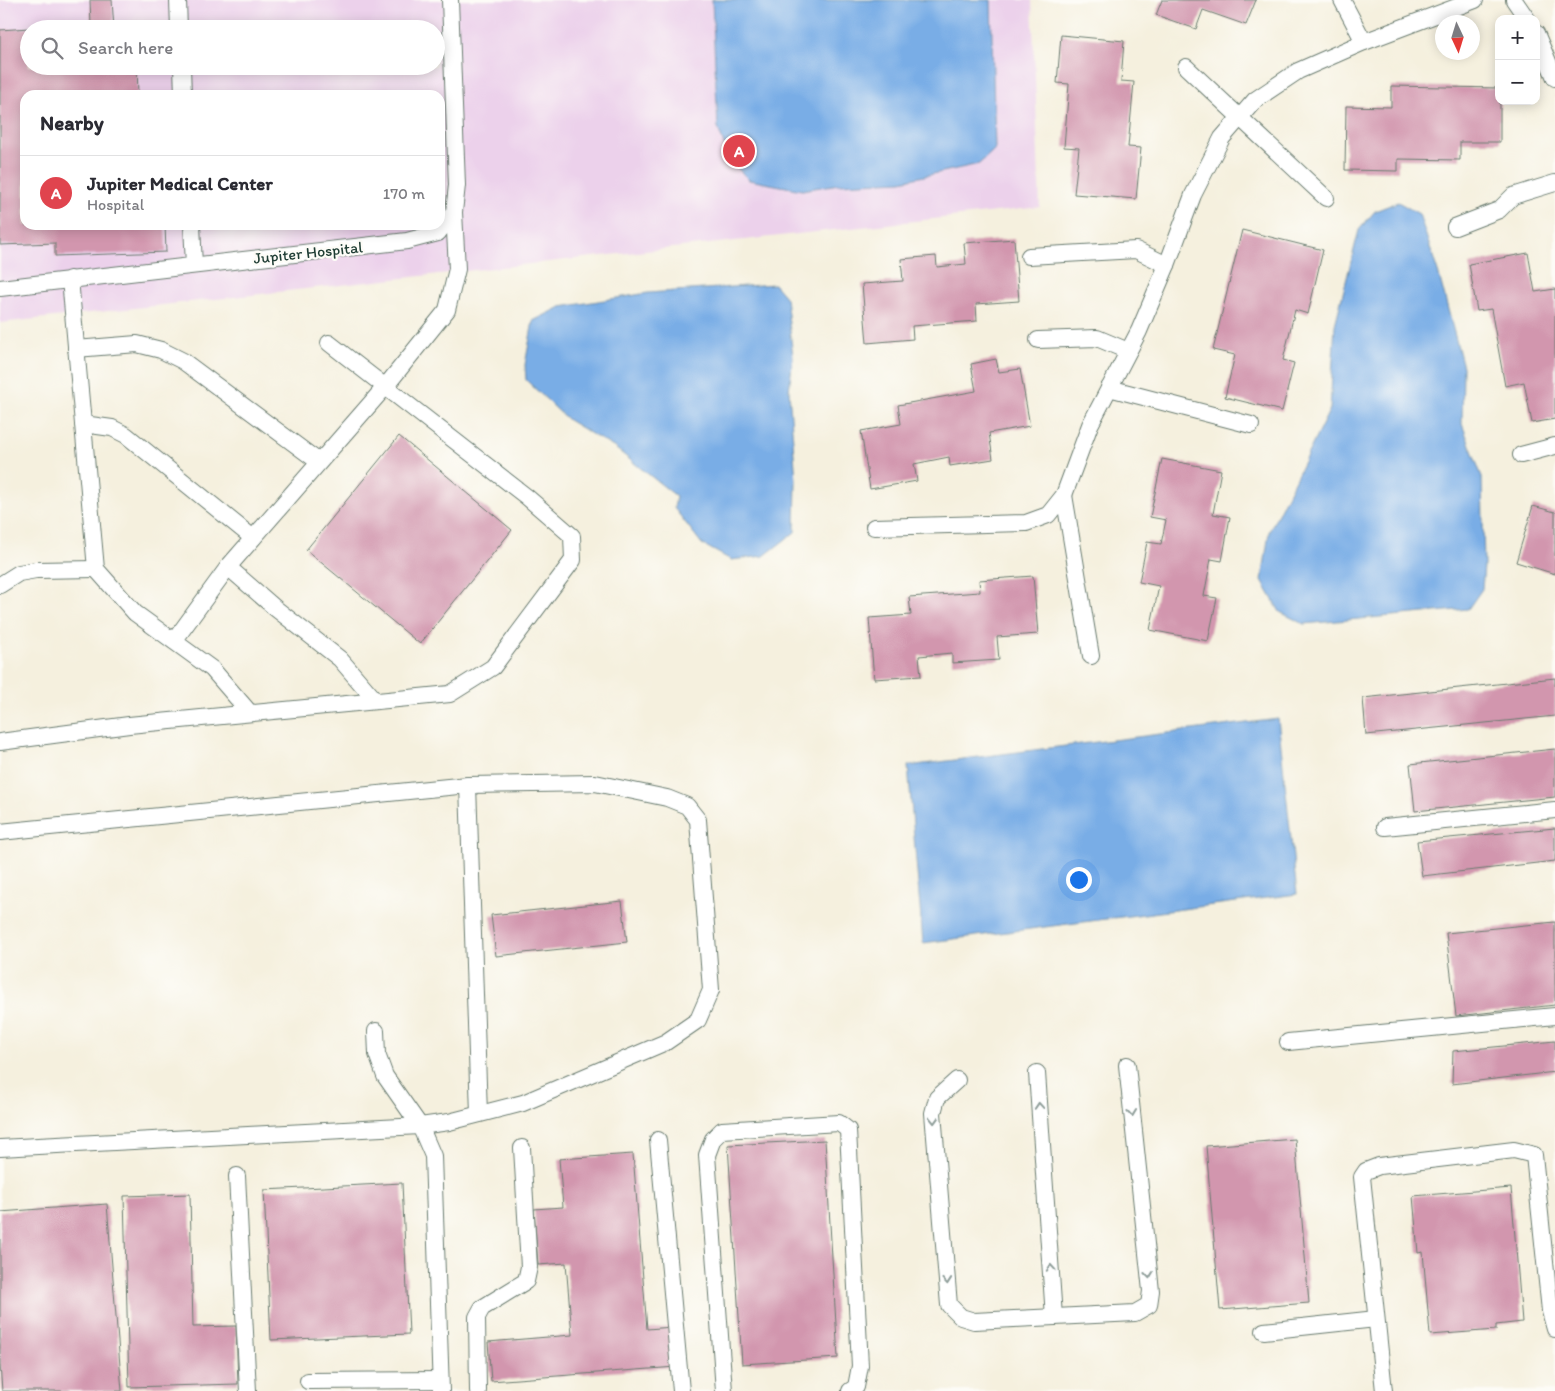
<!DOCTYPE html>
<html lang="en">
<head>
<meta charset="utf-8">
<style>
  :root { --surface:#fff; --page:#f7f7f7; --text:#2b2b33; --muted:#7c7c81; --line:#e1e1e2; --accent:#c8321e }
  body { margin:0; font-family:Itim,sans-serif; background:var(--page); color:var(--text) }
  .controls { position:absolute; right:15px; top:15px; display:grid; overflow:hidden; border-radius:10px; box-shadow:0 2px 12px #0003 }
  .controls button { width:45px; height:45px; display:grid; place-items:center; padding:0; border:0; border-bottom:1px solid var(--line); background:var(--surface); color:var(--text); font:25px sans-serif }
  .compass { position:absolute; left:1435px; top:15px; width:45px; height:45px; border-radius:50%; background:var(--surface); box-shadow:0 2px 12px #0003; rotate:176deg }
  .you { position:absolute; left:1078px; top:879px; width:18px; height:18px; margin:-12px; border:4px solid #fff; border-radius:50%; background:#1a73e8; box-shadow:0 0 0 8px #1a73e833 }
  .badge { display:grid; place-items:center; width:32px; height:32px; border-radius:50%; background:var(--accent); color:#fff; font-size:16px; font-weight:700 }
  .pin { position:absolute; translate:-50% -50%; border:2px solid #fff; box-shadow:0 1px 5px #0006 }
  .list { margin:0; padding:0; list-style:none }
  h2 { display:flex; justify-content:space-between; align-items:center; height:65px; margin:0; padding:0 20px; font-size:21px }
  h2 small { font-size:16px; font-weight:400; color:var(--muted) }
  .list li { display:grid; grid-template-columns:32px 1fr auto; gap:15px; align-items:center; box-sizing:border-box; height:75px; padding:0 20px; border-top:1px solid var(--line) }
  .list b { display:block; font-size:19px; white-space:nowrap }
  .list p { margin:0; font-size:16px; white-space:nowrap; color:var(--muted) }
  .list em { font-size:16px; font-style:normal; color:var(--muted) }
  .icon { flex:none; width:28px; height:28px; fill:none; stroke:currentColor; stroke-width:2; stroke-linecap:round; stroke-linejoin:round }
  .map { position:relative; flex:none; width:1555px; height:1391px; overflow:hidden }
  .search { position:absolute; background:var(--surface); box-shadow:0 2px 12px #0003; left:20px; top:20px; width:425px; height:55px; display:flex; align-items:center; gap:12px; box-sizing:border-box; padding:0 18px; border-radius:28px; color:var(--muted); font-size:19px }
  .panel { position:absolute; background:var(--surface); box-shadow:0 2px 12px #0003; left:20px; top:90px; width:425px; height:140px; border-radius:15px }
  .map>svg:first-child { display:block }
</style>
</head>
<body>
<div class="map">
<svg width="1555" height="1391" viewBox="0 0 1555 1391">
  <rect width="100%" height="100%" fill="#fdfcf7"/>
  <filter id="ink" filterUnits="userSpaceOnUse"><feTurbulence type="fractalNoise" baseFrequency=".02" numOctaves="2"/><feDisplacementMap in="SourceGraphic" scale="10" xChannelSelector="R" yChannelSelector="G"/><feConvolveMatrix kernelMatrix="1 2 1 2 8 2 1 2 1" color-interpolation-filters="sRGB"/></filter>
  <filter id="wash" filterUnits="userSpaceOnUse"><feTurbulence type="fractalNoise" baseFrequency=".0096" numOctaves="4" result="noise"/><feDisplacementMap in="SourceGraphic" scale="20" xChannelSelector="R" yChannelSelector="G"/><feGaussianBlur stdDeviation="1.12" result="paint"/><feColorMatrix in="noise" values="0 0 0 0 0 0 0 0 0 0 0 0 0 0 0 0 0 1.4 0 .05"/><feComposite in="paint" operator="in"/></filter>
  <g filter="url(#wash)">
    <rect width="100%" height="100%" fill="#f5f0de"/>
    <path fill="#ecd1eb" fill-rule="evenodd" d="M0,0H1032L1040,207L0,323ZM29,29H436V66H29ZM25,95H440V225H25Z"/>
    <g fill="#79ade6" stroke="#4c758d">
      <polygon points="712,0 991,0 995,149 979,164 901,181 839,184 802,190 749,180 730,161 718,128"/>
      <polygon points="1398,202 1419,214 1439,275 1463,367 1462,424 1482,477 1484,566 1482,589 1468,609 1304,624 1280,612 1262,581 1269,532 1330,409 1335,325 1359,230 1375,211"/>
      <polygon points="774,284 786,298 793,356 789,391 796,480 795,532 764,556 731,560 702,544 674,508 676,496 615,448 568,420 526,380 525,365 533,321 561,307 648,293"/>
      <polygon points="1278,719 1297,894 923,943 908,766"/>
    </g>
    <g id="blocks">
      <g fill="#d296ae">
        <polygon points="90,0 112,0 114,29 46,29 46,27 91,25"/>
        <polygon points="1162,0 1256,0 1246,25 1203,10 1196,29 1156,15"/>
        <polygon points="29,28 29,66 137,66 138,95 25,95 25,225 165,225 166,252 55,256 55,243 0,245 0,30"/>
        <polygon points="1061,35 1124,41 1121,81 1134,82 1128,147 1141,148 1136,199 1074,194 1079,148 1064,147 1069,84 1057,83"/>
        <polygon points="1391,86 1499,88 1499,101 1500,101 1500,142 1460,142 1460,160 1398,159 1398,171 1345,170 1346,106 1391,107"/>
        <polygon points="1242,230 1323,250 1308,314 1295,310 1283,360 1294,363 1282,411 1225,397 1235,355 1213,350"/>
        <polygon points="1014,239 1019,301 976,304 977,321 912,326 913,339 867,343 862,284 903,281 901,259 936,256 937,267 966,264 964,243"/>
        <polygon points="1528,253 1535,292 1555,289 1555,419 1532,423 1524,382 1505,386 1491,309 1477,311 1469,264"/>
        <polygon points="996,359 999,372 1020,369 1030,426 989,433 993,459 950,466 949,457 914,464 917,481 870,489 861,431 901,424 898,405 976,391 971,364"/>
        <polygon points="399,436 512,530 420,644 306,550"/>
        <polygon points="1162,459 1221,470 1213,514 1230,517 1222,561 1211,559 1204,596 1217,598 1208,641 1150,630 1159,586 1139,582 1147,542 1161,544 1166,520 1150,517"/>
        <polygon points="1533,506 1555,512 1555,574 1516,562"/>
        <polygon points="1033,576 1038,634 997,637 999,660 952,663 952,653 919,656 921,676 874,679 869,618 911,615 909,597 980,592 979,580"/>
        <polygon points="1555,678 1555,716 1366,735 1363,698"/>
        <polygon points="1555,749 1555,797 1415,811 1410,764"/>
        <polygon points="1555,828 1555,861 1422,876 1417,841"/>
        <polygon points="622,901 627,942 496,956 491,915"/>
        <polygon points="1555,922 1555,1005 1456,1016 1446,933"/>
        <polygon points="1555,1041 1555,1072 1452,1084 1453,1051"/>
        <polygon points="1295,1139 1309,1303 1220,1310 1206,1146"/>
        <polygon points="825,1140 838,1358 742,1364 728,1145"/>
        <polygon points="633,1154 647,1329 673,1327 676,1367 491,1381 488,1342 572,1335 566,1263 538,1265 534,1209 563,1207 559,1159"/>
        <polygon points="402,1183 409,1334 271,1340 264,1190"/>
        <polygon points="1511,1188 1522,1322 1496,1325 1496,1330 1430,1335 1423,1252 1418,1253 1413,1196"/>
        <polygon points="190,1194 193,1327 236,1326 238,1384 129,1387 124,1196"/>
        <polygon points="107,1204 122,1391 2,1391 0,1364 0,1212"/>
      </g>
    </g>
  </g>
  <g filter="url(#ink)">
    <use href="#blocks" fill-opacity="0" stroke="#6a7c70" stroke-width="1"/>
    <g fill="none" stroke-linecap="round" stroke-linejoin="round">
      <g stroke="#6a7c70" stroke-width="18">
        <g id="service">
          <polyline points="178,0 179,29"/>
          <polyline points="1342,0 1364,42"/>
          <polyline points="1514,0 1527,19"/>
          <polyline points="1536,33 1555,78"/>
          <polyline points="182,66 183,95"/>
          <polyline points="1186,67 1326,198"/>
          <polyline points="192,225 194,265"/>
          <polyline points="1455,227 1499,210 1513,196 1555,183"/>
          <polyline points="1029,256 1136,250 1167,265"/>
          <polyline points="70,279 96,569 135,613 212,669 250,713"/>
          <polyline points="0,288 407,241 438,233 454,212 457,185 450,0"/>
          <polyline points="1038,340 1097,338 1128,351"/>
          <polyline points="76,349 137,344 161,350 183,361 319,462"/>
          <polyline points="1109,388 1251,425"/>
          <polyline points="83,424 112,428 126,435 253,538"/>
          <polyline points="1521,455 1555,446"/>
          <polyline points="1064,495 1091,656"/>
          <polyline points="874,527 1026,523 1048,515 1064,495 1090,425 1139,331 1167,265 1193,195 1222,138 1255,100 1298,71 1364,42 1475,0"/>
          <polyline points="228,567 275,608 340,659 376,701"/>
          <polyline points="0,585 19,573 36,570 96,569"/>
          <polyline points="174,641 228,567 385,387 447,310 457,269 454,212"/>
          <polyline points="0,742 129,725 450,694 493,667 573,560 572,536 527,497 329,343"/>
          <polyline points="468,785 479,1114"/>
          <polyline points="1385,827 1555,810"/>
          <polyline points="0,832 468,785 595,783 667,798 687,806 698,820 711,990 698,1020 666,1042 523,1103 449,1122 420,1126 0,1148"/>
          <polyline points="376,1031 377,1054 385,1076 420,1126 433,1156 441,1391"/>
          <polyline points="1288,1042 1555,1016"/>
          <polyline points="1037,1073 1054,1317"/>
          <polyline points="957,1080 937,1098 933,1113 949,1305 961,1317 974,1321 1135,1313 1149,1305 1151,1291 1127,1065"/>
          <polyline points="658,1140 681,1391"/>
          <polyline points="237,1176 248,1391"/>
          <polyline points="1264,1331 1376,1319"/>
          <polyline points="308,1381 440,1380"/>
          <polyline points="478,1391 477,1317 482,1308 526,1281 529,1267 522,1148"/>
          <polyline points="724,1391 707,1155 713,1139 722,1130 839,1123 848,1130 860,1366 856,1387 850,1391"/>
          <polyline points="1384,1391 1362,1177 1366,1171 1379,1166 1514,1150 1534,1155 1550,1311 1555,1329"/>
        </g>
      </g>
      <use href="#service" stroke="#fff" stroke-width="16"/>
    </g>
    <defs><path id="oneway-chevron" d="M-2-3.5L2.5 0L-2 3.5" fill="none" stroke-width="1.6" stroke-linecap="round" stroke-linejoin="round" transform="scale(1.25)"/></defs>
    <g stroke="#8f9e9a">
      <use href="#oneway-chevron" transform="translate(1039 1106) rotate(-94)"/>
      <use href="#oneway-chevron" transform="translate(1132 1113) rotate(84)"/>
      <use href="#oneway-chevron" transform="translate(934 1120) rotate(88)"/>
      <use href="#oneway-chevron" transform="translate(1051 1268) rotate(-94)"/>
      <use href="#oneway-chevron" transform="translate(1149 1275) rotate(84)"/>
      <use href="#oneway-chevron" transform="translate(947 1281) rotate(85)"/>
    </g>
  </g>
  <g text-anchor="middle" stroke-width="4.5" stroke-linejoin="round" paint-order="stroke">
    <g font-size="16" fill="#1f3d34" stroke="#fdfcf7">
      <text transform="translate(308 252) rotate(-6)" y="6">Jupiter Hospital</text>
    </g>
  </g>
</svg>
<div class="controls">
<button>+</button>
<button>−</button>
</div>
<svg class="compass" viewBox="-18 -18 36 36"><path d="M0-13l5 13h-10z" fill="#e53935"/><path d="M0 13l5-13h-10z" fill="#7c7c81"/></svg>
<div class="you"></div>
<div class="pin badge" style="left:739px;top:151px;background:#e0444e">A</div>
<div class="search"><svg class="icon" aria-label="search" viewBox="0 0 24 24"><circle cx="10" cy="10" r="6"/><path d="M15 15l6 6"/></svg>Search here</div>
<section class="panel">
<h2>Nearby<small></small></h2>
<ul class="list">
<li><span class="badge" style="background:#e0444e">A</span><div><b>Jupiter Medical Center</b><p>Hospital</p></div><em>170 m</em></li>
</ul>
</section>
</div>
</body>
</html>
